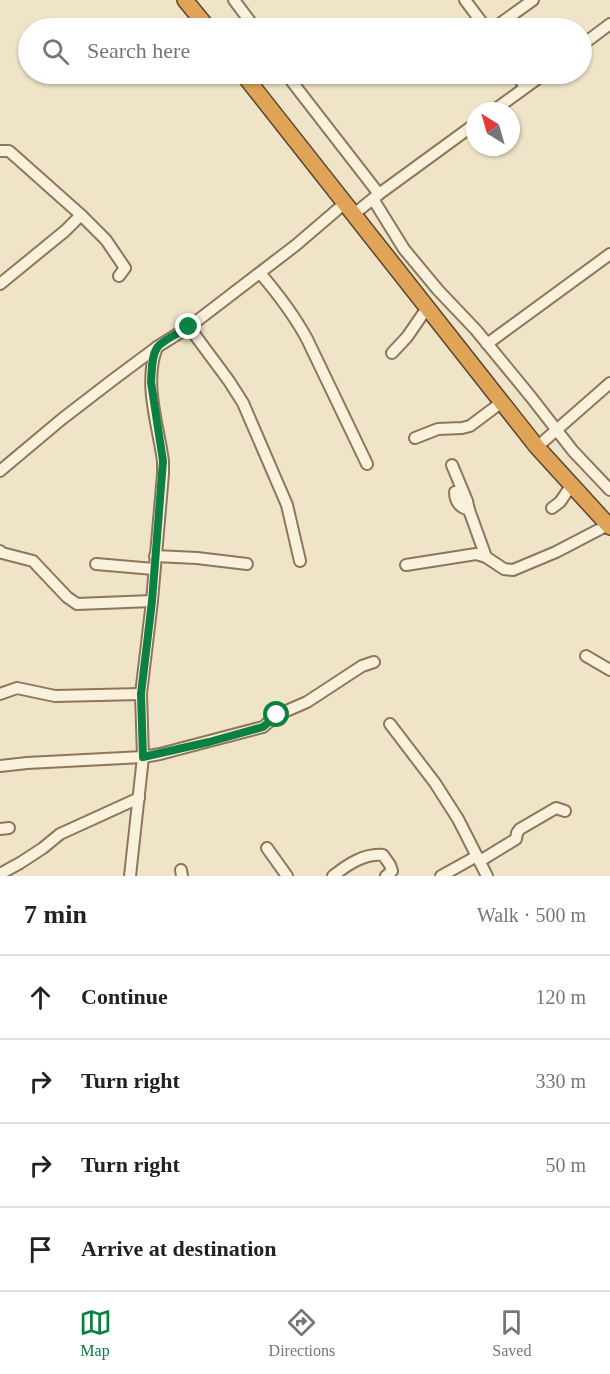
<!DOCTYPE html>
<html lang="en">
<head>
<meta charset="utf-8">
<style>
  :root { --surface:#fff; --page:#f2f2f2; --text:#222; --muted:#767676; --line:#e0e0e0; --accent:#0b8043 }
  body { margin:0; font-family:Georgia,serif; background:var(--page); color:var(--text) }
  .compass { position:absolute; left:466px; top:102px; width:54px; height:54px; border-radius:50%; background:var(--surface); box-shadow:0 2px 4px #0004; rotate:323deg }
  .stop { position:absolute; width:18px; height:18px; margin:-14px; border:4px solid #0b8043; border-radius:50%; background:#fff }
  .stop.end { background:#0b8043; border-color:#fff; box-shadow:0 2px 6px #0008 }
  .list { margin:0; padding:0; list-style:none }
  h2 { display:flex; justify-content:space-between; align-items:center; height:78px; margin:0; padding:0 24px; font-size:26px }
  h2 small { font-size:20px; font-weight:400; color:var(--muted) }
  .list li { display:grid; grid-template-columns:39px 1fr auto; gap:18px; align-items:center; box-sizing:border-box; height:84px; padding:0 24px; border-top:2px solid var(--line) }
  .list b { display:block; font-size:22px; white-space:nowrap }
  .list em { font-size:20px; font-style:normal; color:var(--muted) }
  .icon { flex:none; width:33px; height:33px; fill:none; stroke:currentColor; stroke-width:2; stroke-linecap:round; stroke-linejoin:round }
  .map { position:relative; flex:none; width:610px; height:876px; overflow:hidden }
  .search { position:absolute; background:var(--surface); box-shadow:0 2px 4px #0004; left:18px; right:18px; top:18px; height:66px; display:flex; align-items:center; gap:15px; box-sizing:border-box; padding:0 21px; border-radius:33px; color:var(--muted); font-size:22px }
  .sheet { height:414px; background:var(--surface) }
  nav { display:flex; justify-content:space-around; align-items:center; box-sizing:border-box; height:84px; border-top:2px solid var(--line); background:var(--surface); font-size:16px; color:var(--muted) }
  nav a { display:grid; justify-items:center; gap:3px }
  nav .on { color:var(--accent) }
  .map>svg:first-child { display:block }
</style>
</head>
<body>
<div class="map">
<svg width="610" height="876" viewBox="0 0 610 876">
  <rect width="100%" height="100%" fill="#f0e4c8"/>
  <g fill="none" stroke-linecap="round" stroke-linejoin="round">
    <g stroke="#8d765c" stroke-width="14">
      <g id="minor">
        <polyline points="234,0 255,28"/>
        <polyline points="465,0 486,28"/>
        <polyline points="494,28 533,0"/>
        <polyline points="582,45 610,24"/>
        <polyline points="286,74 379,194"/>
        <polyline points="516,74 525,87"/>
        <polyline points="493,111 544,74"/>
        <polyline points="0,151 9,151 17,158 81,215 106,240 125,268 119,276"/>
        <polyline points="373,199 404,249 438,290 476,330 531,397 573,451 610,490"/>
        <polyline points="354,214 379,194 475,124"/>
        <path d="M260,273C278,294 294,315 307,339L367,464"/>
        <polyline points="0,284 65,231 81,215"/>
        <polyline points="189,327 229,381 243,403 287,505 300,561"/>
        <polyline points="487,344 610,254"/>
        <polyline points="392,353 407,337 427,308"/>
        <polyline points="415,438 438,429 462,428 470,426 502,402"/>
        <polyline points="537,447 610,383"/>
        <polyline points="452,465 467,501 469,510"/>
        <polyline points="0,471 62,419 114,379 157,347 189,327 296,245 345,203"/>
        <path d="M455,492C455,502 459,507 469,510L486,557"/>
        <polyline points="552,508 560,502 571,486"/>
        <polyline points="0,551 2,553 33,561 67,597 77,604 152,601"/>
        <polyline points="155,556 197,558 247,564"/>
        <polyline points="96,564 154,569"/>
        <polyline points="406,565 476,554 486,557 504,569 513,570 556,552 608,525"/>
        <polyline points="586,656 610,670"/>
        <polyline points="0,694 17,688 55,696 141,694"/>
        <polyline points="390,724 435,783 458,819 487,876"/>
        <polyline points="0,766 27,763 143,757 160,754 263,727 277,715 307,702 362,666 374,662"/>
        <polyline points="0,829 9,828"/>
        <polyline points="267,848 287,876"/>
        <polyline points="480,861 516,839 517,833 520,829 556,808 565,811"/>
        <polyline points="181,870 182,876"/>
        <polyline points="0,874 20,863 43,848 60,834 139,798"/>
        <path d="M130,876L143,757L141,694L152,601L163,474V461C158,424 143,383 157,347"/>
        <path d="M333,876C347,865 364,853 383,855L390,865L392,871L386,876"/>
        <polyline points="441,876 477,856"/>
      </g>
    </g>
    <g stroke="#5b4430" stroke-width="18">
      <g id="highway">
        <polyline points="185,0 208,28"/>
        <polyline points="243,74 537,447 610,527"/>
      </g>
    </g>
    <use href="#minor" stroke="#faf1dc" stroke-width="10"/>
    <use href="#highway" stroke="#e0a458" stroke-width="15"/>
  </g>
  <g fill="none" stroke-linecap="round" stroke-linejoin="round">
    <path stroke="#0b8043" stroke-width="8" d="M189,327C181,332 161,341 157,348C151,357 152,372 151,382L163,461L152,601L141,694L143,757L209,742L263,727L277,715"/>
  </g>
</svg>
<svg class="compass" viewBox="-18 -18 36 36"><path d="M0-13l5 13h-10z" fill="#e53935"/><path d="M0 13l5-13h-10z" fill="#767676"/></svg>
<div class="stop" style="left:277px;top:715px"></div>
<div class="stop end" style="left:189px;top:327px"></div>
<div class="search"><svg class="icon" aria-label="search" viewBox="0 0 24 24"><circle cx="10" cy="10" r="6"/><path d="M15 15l6 6"/></svg>Search here</div>
</div>
<section class="sheet">
<h2>7 min<small>Walk · 500 m</small></h2>
<ul class="list">
<li><svg class="icon" aria-label="ahead" viewBox="0 0 24 24"><path d="M12 20V5M6 11l6-6 6 6"/></svg><div><b>Continue</b></div><em>120 m</em></li>
<li><svg class="icon" aria-label="right" viewBox="0 0 24 24"><path d="M7 20v-9h11M14 6l5 5-5 5"/></svg><div><b>Turn right</b></div><em>330 m</em></li>
<li><svg class="icon" aria-label="right" viewBox="0 0 24 24"><path d="M7 20v-9h11M14 6l5 5-5 5"/></svg><div><b>Turn right</b></div><em>50 m</em></li>
<li><svg class="icon" aria-label="arrive" viewBox="0 0 24 24"><path d="M6 21V4h12l-3 4 3 4H6"/></svg><div><b>Arrive at destination</b></div></li>
</ul>
</section>
<nav>
<a class="on"><svg class="icon" aria-label="map" viewBox="0 0 24 24"><path d="M3 6l6-2 6 2 6-2v14l-6 2-6-2-6 2zM9 4v14M15 6v14"/></svg>Map</a>
<a><svg class="icon" aria-label="directions" viewBox="0 0 24 24"><path d="M12 3l9 9-9 9-9-9zM9 14v-3h6M13 9l2 2-2 2"/></svg>Directions</a>
<a><svg class="icon" aria-label="saved" viewBox="0 0 24 24"><path d="M7 4h10v16l-5-4-5 4z"/></svg>Saved</a>
</nav>
</body>
</html>
